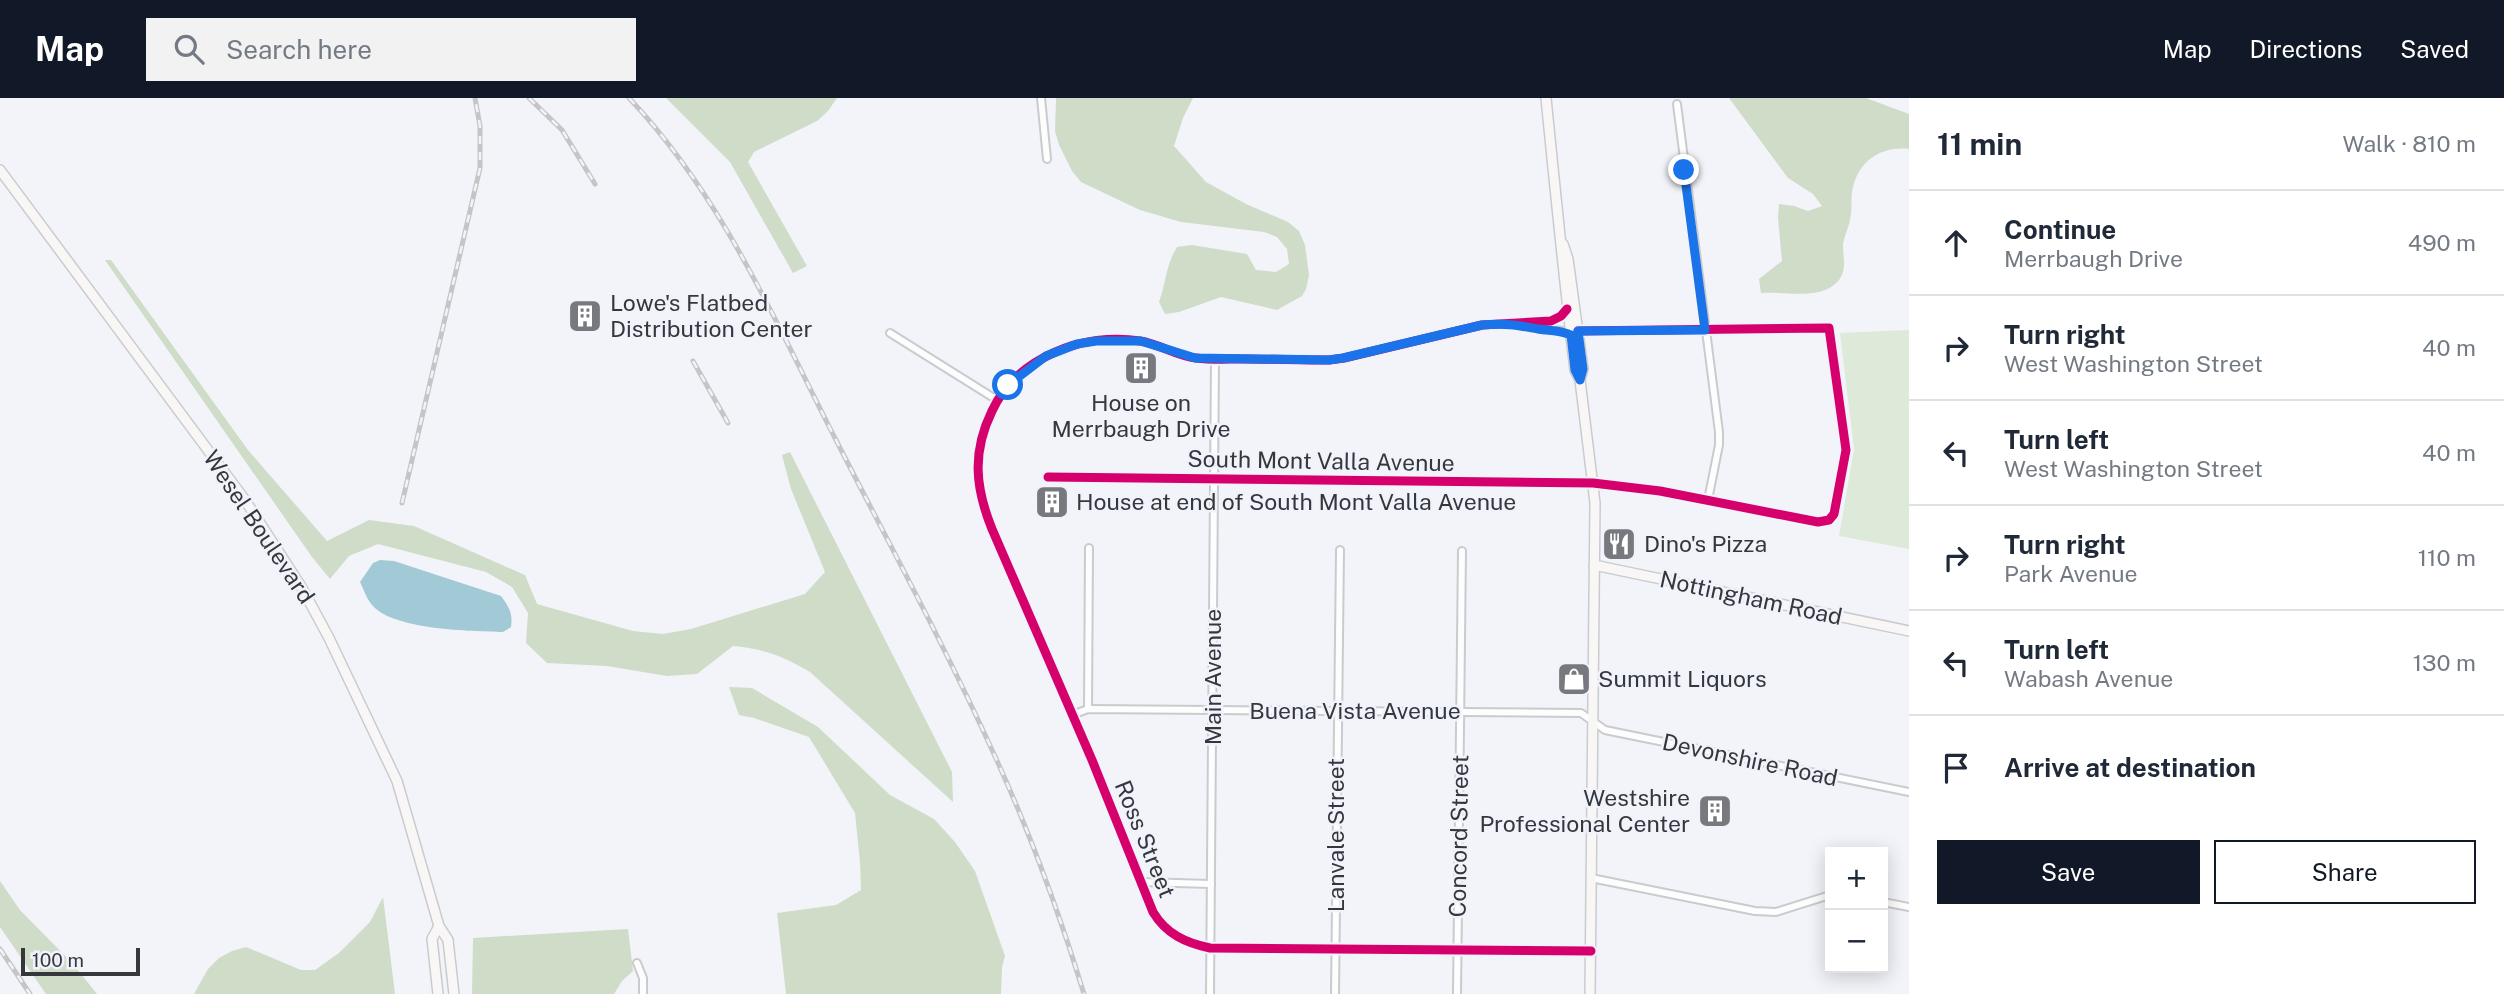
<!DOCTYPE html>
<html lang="en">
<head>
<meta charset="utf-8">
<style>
  :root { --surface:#fff; --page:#f2f2f3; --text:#1f2937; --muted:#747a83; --line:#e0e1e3; --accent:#111827 }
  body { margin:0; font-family:"Public Sans",sans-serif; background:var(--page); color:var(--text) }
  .controls { position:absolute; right:21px; bottom:21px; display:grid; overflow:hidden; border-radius:0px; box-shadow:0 4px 18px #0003 }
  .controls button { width:63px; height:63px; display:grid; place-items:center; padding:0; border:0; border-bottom:2px solid var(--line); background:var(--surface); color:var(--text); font:35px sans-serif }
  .scale { position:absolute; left:21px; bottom:18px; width:119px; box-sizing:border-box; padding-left:7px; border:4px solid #36373b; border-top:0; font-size:19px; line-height:24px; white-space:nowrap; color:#36373b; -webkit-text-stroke:5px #f0f3fc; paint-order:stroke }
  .stop { position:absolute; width:21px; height:21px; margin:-16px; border:5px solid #1a73e8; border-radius:50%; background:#fff }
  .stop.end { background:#1a73e8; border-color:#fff; box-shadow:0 2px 7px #0008 }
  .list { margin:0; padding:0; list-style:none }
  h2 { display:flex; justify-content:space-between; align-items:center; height:91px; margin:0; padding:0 28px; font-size:30px }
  h2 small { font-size:23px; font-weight:400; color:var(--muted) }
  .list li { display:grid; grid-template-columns:46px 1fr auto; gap:21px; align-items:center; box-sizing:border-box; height:105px; padding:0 28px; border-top:2px solid var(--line) }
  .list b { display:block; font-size:26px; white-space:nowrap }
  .list p { margin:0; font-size:23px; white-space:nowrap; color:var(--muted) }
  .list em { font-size:23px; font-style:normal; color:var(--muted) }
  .actions { display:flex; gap:14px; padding:21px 28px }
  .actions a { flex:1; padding:16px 0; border:2px solid var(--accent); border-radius:0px; text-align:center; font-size:24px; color:var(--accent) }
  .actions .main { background:var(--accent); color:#fff }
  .icon { flex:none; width:38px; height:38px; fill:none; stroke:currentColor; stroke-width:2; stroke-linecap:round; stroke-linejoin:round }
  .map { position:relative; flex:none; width:1909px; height:896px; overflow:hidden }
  header { display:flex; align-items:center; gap:42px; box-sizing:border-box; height:98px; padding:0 35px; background:var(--accent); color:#fff }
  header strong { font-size:33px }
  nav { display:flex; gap:38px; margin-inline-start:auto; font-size:24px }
  .search { width:490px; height:63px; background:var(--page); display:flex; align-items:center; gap:18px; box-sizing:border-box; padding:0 24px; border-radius:0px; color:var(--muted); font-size:26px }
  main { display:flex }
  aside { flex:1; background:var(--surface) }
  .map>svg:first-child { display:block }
</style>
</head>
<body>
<header>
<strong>Map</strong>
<div class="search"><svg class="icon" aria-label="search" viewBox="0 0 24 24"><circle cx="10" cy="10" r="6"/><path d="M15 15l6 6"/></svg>Search here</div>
<nav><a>Map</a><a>Directions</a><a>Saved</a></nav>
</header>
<main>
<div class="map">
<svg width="1909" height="896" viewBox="0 0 1909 896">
  <rect width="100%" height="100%" fill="#f3f4f9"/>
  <polygon fill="#deead9" points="1909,232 1909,451 1839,438 1854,351 1840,235"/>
  <g fill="#cedcc8">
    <polygon points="666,0 837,0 828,13 817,23 754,54 748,64 807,168 793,175 730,64"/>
    <path d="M1056,0H1193L1183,20L1174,48L1206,84L1246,106L1288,124L1299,133L1305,147L1309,177L1306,191L1302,198L1277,212L1221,199L1179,214L1165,216L1159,204C1166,185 1166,166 1177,149L1192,147L1247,156L1256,172L1276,174L1289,166L1287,151L1277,139L1264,134L1181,124L1140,112L1081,84L1072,73L1059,47L1055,33Z"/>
    <path d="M1729,0H1866L1909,16V51C1883,48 1860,61 1853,89C1850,99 1853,110 1850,121C1849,129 1844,138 1843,147C1843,162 1848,175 1835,186C1817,202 1784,193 1761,195L1759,181L1782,163L1778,120L1779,106L1794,108L1808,113L1822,108L1813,96L1788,80Z"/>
    <path d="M105,162H111L248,352L327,443L369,422L414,428L525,477L537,506L633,533L663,536L691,531L805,496L825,474L791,391L782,357L790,354L952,674L953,704L810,574C785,559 762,550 733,548L697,576L667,578L607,568L547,565L526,545L528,515L512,489L486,474L378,446L349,458L330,481L312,459Z"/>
    <polygon points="729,589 752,590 818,629 890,697 934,721 955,744 975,773 1005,858 1002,869 1001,896 786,896 777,815 836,807 861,792 860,764 855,715 809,639 754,620 739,617"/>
    <polygon points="0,783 20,812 73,866 97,896 46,896 0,829"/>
    <polygon points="383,799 395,896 194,896 208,871 219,860 232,853 246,849 301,872 315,872 339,855 370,824"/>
    <polygon points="628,831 633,873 622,883 614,896 472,896 473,840"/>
  </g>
  <path fill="#a2c9d6" d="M380,462L394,463L501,498C509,509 513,515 511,529L503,534C471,533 395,532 373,508C367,502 364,492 360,484L373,465Z"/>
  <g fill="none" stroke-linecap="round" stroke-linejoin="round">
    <g stroke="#cacbcf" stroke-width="10">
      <g id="street">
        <polyline points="1041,0 1047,61"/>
        <polyline points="1677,6 1719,334 1719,347 1708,402"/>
        <path d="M1567,211L1561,218L1551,223L1482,227L1344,260L1329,262C1300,262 1272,261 1244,261C1228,261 1211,262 1196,260C1176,258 1160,246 1140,243C1084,234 1017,259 992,313C972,354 975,389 992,431L1092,662L1153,814C1166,836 1186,845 1210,850L1591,853"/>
        <polyline points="1525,228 1562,233 1571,237"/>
        <polyline points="890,235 997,302"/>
        <polyline points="1048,379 1593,385 1660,393 1818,424 1829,422 1834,416 1846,352 1829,230 1578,233"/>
        <polyline points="1088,611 1089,450"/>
        <polyline points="1072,617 1088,611 1581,615 1605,632 1909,694"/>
        <polyline points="1591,780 1755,813 1776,814 1830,797"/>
        <polyline points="1141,784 1211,786"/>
        <polyline points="1883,804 1909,809"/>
        <polyline points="637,865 643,880 643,896"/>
        <polyline points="1210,896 1215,261"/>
        <polyline points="1335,896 1340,452"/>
        <polyline points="1457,896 1462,453"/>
      </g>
    </g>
    <g stroke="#cacbcf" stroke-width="12">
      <g id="secondary">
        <path d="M1546,0C1555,91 1564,181 1575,272L1580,282L1595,405L1590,896"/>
        <polyline points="0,72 245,402 302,490 329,540 397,683 439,828 448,842 454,896"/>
        <polyline points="1563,146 1568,161 1583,271 1580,282"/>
        <polyline points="1594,467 1909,533"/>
        <polyline points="438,896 432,841 439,828"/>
      </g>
    </g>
    <use href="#street" stroke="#fdfdfe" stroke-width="6"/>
    <use href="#secondary" stroke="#f9f6f6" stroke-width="9"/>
    <g stroke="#c5c5c6" stroke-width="5">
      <g id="rail">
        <polyline points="529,0 562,32 595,86"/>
        <path d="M629,0C722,98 775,223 836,342C889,446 945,548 993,654C1029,732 1059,814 1084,896"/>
        <polyline points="693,263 728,325"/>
        <polyline points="402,405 480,70 480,28 475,0"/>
        <polyline points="0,851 30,896"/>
      </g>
    </g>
    <use href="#rail" stroke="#f0f3fc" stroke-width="2.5" stroke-dasharray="8" stroke-linecap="butt"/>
    <g stroke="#f0f3fc" stroke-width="13">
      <g id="cycleway">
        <path d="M1567,211L1561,218L1551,223L1482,227L1344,260L1329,262C1300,262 1272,261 1244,261C1228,261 1211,262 1196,260C1176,258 1160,246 1140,243C1084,234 1017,259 992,313C972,354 975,389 992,431L1092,662L1153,814C1166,836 1186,845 1210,850L1591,853"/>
        <polyline points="1048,379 1593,385 1660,393 1818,424 1829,422 1834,416 1846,352 1829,230 1578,233"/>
      </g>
    </g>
    <use href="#cycleway" stroke="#d6006c" stroke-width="9"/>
  </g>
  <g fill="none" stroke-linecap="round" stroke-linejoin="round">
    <path stroke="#1a73e8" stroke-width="9" d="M1008,287L1046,258L1077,246L1096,243H1141L1195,260L1329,262L1343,260L1482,227C1506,225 1516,227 1538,231C1550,233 1560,232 1571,237L1575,272L1580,282L1583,271L1578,233L1705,232L1684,72"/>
  </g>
  <defs>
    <g id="building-square" transform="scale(1.75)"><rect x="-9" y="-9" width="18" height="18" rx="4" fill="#78797e" stroke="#f0f3fc"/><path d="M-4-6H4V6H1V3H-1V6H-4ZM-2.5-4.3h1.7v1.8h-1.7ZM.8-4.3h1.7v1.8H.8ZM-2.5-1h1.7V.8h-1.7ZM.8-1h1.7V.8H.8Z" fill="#fff"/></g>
    <g id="restaurant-square" transform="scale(1.75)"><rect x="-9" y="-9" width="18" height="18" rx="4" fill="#78797e" stroke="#f0f3fc"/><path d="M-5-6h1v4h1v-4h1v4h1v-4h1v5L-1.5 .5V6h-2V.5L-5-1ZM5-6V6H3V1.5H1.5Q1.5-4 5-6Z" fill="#fff"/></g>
    <g id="shop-square" transform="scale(1.75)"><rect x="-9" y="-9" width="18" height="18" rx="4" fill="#78797e" stroke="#f0f3fc"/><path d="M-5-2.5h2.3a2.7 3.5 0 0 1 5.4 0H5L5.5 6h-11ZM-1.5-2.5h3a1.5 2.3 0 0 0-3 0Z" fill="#fff"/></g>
  </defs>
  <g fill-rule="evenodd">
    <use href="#building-square" x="585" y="218"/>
    <use href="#building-square" x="1141" y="270"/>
    <use href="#building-square" x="1052" y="404"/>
    <use href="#restaurant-square" x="1619" y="446"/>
    <use href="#shop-square" x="1574" y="581"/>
    <use href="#building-square" x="1715" y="713"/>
  </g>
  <g text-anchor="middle" stroke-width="5" stroke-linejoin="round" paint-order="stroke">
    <g font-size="23" fill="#36373b" stroke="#f0f3fc" text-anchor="start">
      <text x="610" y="213">Lowe's Flatbed<tspan x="610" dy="26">Distribution Center</tspan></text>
      <text x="1141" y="313" text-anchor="middle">House on<tspan x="1141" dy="26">Merrbaugh Drive</tspan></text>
      <text x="1076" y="412">House at end of South Mont Valla Avenue</text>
      <text x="1644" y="454">Dino's Pizza</text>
      <text x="1598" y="589">Summit Liquors</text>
      <text x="1690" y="708" text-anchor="end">Westshire<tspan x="1690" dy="26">Professional Center</tspan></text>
    </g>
    <g font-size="23" fill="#36373b" stroke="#f0f3fc">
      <text transform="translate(1321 363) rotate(1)" y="8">South Mont Valla Avenue</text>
      <text transform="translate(259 429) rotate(56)" y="8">Wesel Boulevard</text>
      <text transform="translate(1751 500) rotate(12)" y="8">Nottingham Road</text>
      <text transform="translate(1213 579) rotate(-90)" y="8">Main Avenue</text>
      <text x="1355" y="621">Buena Vista Avenue</text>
      <text transform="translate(1750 662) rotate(12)" y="8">Devonshire Road</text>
      <text transform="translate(1336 737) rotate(-90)" y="8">Lanvale Street</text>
      <text transform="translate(1459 738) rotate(-89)" y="8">Concord Street</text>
      <text transform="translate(1145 741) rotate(68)" y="8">Ross Street</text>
    </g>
  </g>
</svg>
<div class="controls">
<button>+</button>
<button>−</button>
</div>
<div class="scale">100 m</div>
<div class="stop" style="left:1008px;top:287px"></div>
<div class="stop end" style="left:1684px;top:72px"></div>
</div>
<aside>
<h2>11 min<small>Walk · 810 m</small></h2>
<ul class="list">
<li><svg class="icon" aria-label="ahead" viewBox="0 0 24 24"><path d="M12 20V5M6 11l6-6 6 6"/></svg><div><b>Continue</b><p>Merrbaugh Drive</p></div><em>490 m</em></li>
<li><svg class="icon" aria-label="right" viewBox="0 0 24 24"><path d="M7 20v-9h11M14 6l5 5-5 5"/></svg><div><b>Turn right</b><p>West Washington Street</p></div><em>40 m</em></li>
<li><svg class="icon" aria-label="left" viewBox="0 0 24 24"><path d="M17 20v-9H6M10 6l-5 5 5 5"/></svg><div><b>Turn left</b><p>West Washington Street</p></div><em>40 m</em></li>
<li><svg class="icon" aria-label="right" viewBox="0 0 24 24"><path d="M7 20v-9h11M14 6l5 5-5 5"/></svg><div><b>Turn right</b><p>Park Avenue</p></div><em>110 m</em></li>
<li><svg class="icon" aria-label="left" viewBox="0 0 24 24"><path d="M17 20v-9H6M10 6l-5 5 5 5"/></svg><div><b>Turn left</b><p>Wabash Avenue</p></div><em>130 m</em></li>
<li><svg class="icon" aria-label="arrive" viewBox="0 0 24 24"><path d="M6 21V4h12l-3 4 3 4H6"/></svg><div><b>Arrive at destination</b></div></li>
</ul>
<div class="actions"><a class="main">Save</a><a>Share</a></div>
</aside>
</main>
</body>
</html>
